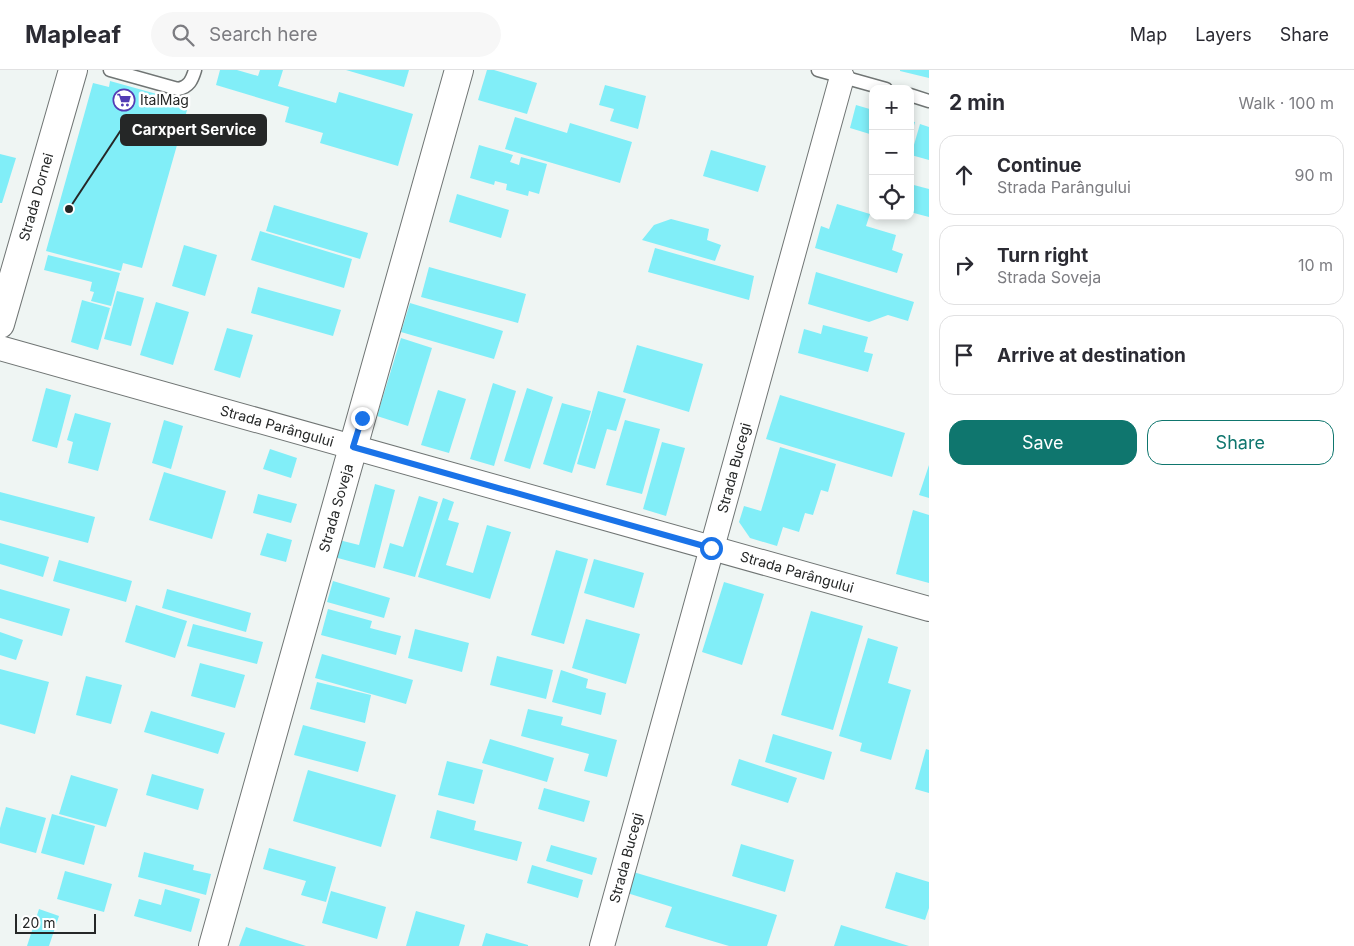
<!DOCTYPE html>
<html lang="en">
<head>
<meta charset="utf-8">
<style>
  :root { --surface:#fff; --page:#f7f7f7; --text:#2b2b33; --muted:#7c7c81; --line:#e1e1e2; --accent:#0f766e }
  body { margin:0; font-family:Inter,sans-serif; background:var(--page); color:var(--text) }
  .controls { position:absolute; right:15px; top:15px; display:grid; overflow:hidden; border-radius:10px; box-shadow:0 2px 8px #0003 }
  .controls button { width:45px; height:45px; display:grid; place-items:center; padding:0; border:0; border-bottom:1px solid var(--line); background:var(--surface); color:var(--text); font:25px sans-serif }
  .scale { position:absolute; left:15px; bottom:12px; width:81px; box-sizing:border-box; padding-left:5px; border:2px solid #252727; border-top:0; font-size:14px; line-height:18px; white-space:nowrap; color:#252727; -webkit-text-stroke:4px #fff; paint-order:stroke }
  .stop { position:absolute; width:15px; height:15px; margin:-11px; border:4px solid #1a73e8; border-radius:50%; background:#fff }
  .stop.end { background:#1a73e8; border-color:#fff; box-shadow:0 1px 5px #0008 }
  .list { margin:0; padding:0; list-style:none }
  h2 { display:flex; justify-content:space-between; align-items:center; height:65px; margin:0; padding:0 20px; font-size:21px }
  h2 small { font-size:16px; font-weight:400; color:var(--muted) }
  .list li { display:grid; grid-template-columns:32px 1fr auto; gap:15px; align-items:center; box-sizing:border-box; height:80px; margin:0 10px 10px; padding:0 10px; border:1px solid var(--line); border-radius:15px }
  .list b { display:block; font-size:19px; white-space:nowrap }
  .list p { margin:0; font-size:16px; white-space:nowrap; color:var(--muted) }
  .list em { font-size:16px; font-style:normal; color:var(--muted) }
  .actions { display:flex; gap:10px; padding:15px 20px }
  .actions a { flex:1; padding:11px 0; border:1px solid var(--accent); border-radius:15px; text-align:center; font-size:18px; color:var(--accent) }
  .actions .main { background:var(--accent); color:#fff }
  .icon { flex:none; width:28px; height:28px; fill:none; stroke:currentColor; stroke-width:2; stroke-linecap:round; stroke-linejoin:round }
  .map { position:relative; flex:none; width:929px; height:876px; overflow:hidden }
  header { display:flex; align-items:center; gap:30px; box-sizing:border-box; height:70px; padding:0 25px; background:var(--surface); border-bottom:1px solid var(--line) }
  header strong { font-size:24px }
  nav { display:flex; gap:28px; margin-inline-start:auto; font-size:18px }
  .search { width:350px; height:45px; background:var(--page); display:flex; align-items:center; gap:12px; box-sizing:border-box; padding:0 18px; border-radius:28px; color:var(--muted); font-size:19px }
  main { display:flex }
  aside { flex:1; background:var(--surface) }
  .map>svg:first-child { display:block }
</style>
</head>
<body>
<header>
<strong>Mapleaf</strong>
<div class="search"><svg class="icon" aria-label="search" viewBox="0 0 24 24"><circle cx="10" cy="10" r="6"/><path d="M15 15l6 6"/></svg>Search here</div>
<nav><a>Map</a><a>Layers</a><a>Share</a></nav>
</header>
<main>
<div class="map">
<svg width="929" height="876" viewBox="0 0 929 876">
  <rect width="100%" height="100%" fill="#eff5f3"/>
  <g fill="#81eef8">
    <polygon points="220,0 237,0 258,6 260,0 283,0 278,16 336,33 339,22 413,44 398,96 320,73 323,63 285,52 289,37 216,15"/>
    <polygon points="346,0 409,0 404,17"/>
    <polygon points="487,0 494,0 537,13 527,44 478,30"/>
    <polygon points="900,0 929,0 929,8 900,1"/>
    <polygon points="110,11 189,33 142,198 123,193 121,201 46,181 93,13 109,17"/>
    <polygon points="605,15 646,26 638,59 610,51 614,39 599,35"/>
    <polygon points="856,35 873,40 873,65 850,58"/>
    <polygon points="515,47 567,63 570,53 632,72 620,113 505,79"/>
    <polygon points="910,51 915,52 911,67 910,67"/>
    <polygon points="920,54 929,57 929,90 911,85"/>
    <polygon points="479,75 513,85 510,92 519,95 521,87 547,94 539,124 529,121 528,126 506,120 507,114 495,111 494,115 470,108"/>
    <polygon points="711,80 766,96 758,122 703,106"/>
    <polygon points="0,84 16,88 2,133 0,133"/>
    <polygon points="910,114 929,119 929,147 910,142"/>
    <polygon points="457,124 509,140 501,168 449,152"/>
    <polygon points="837,134 870,144 866,156 896,165 892,180 903,184 897,203 815,178 821,156 829,159"/>
    <polygon points="274,135 368,163 360,189 266,161"/>
    <polygon points="671,149 709,159 707,170 721,175 715,191 642,170 654,155"/>
    <polygon points="260,161 352,189 344,218 251,190"/>
    <polygon points="184,175 217,185 205,226 172,216"/>
    <polygon points="655,178 754,206 749,230 648,202"/>
    <polygon points="48,185 120,203 111,236 91,231 94,222 90,221 92,212 44,200"/>
    <polygon points="429,197 526,224 518,253 421,227"/>
    <polygon points="816,202 914,232 908,251 888,245 869,252 808,234"/>
    <polygon points="258,217 341,240 333,266 251,243"/>
    <polygon points="117,221 144,228 131,276 104,269"/>
    <polygon points="82,230 110,238 98,280 71,272"/>
    <polygon points="156,232 189,242 173,295 140,285"/>
    <polygon points="410,233 503,261 494,289 401,262"/>
    <polygon points="823,255 868,267 864,282 873,284 868,302 798,283 804,259 821,264"/>
    <polygon points="227,258 253,265 240,308 214,300"/>
    <polygon points="401,268 432,278 408,356 377,346"/>
    <polygon points="637,275 703,294 689,342 623,322"/>
    <polygon points="493,313 516,321 494,396 470,389"/>
    <polygon points="46,318 71,325 57,378 32,371"/>
    <polygon points="527,318 553,327 530,399 504,391"/>
    <polygon points="438,320 466,329 449,383 421,375"/>
    <polygon points="598,321 626,329 616,361 607,359 595,399 577,394"/>
    <polygon points="780,325 905,363 892,407 766,369"/>
    <polygon points="562,333 591,341 572,403 543,394"/>
    <polygon points="75,343 111,353 98,401 68,393 73,372 67,370"/>
    <polygon points="164,350 183,356 171,399 152,393"/>
    <polygon points="625,350 660,359 642,424 606,415"/>
    <polygon points="662,372 685,378 666,446 643,439"/>
    <polygon points="780,377 836,394 828,422 821,420 813,445 805,443 799,462 783,457 777,476 750,468 739,452 744,436 761,441"/>
    <polygon points="270,379 297,388 291,408 263,399"/>
    <polygon points="929,395 929,428 919,425"/>
    <polygon points="164,402 226,421 212,469 149,450"/>
    <polygon points="375,414 395,420 375,498 334,487 339,470 359,475"/>
    <polygon points="0,422 95,447 88,473 0,450"/>
    <polygon points="258,424 297,434 291,453 253,443"/>
    <polygon points="419,426 438,432 415,507 383,498 390,473 403,477"/>
    <polygon points="443,428 454,432 448,450 459,453 446,495 473,503 487,455 511,462 490,529 418,507"/>
    <polygon points="913,440 929,445 929,513 896,504"/>
    <polygon points="267,463 292,470 286,492 260,485"/>
    <polygon points="0,473 49,487 43,507 0,494"/>
    <polygon points="556,480 588,489 564,574 531,565"/>
    <polygon points="594,489 644,503 634,538 584,523"/>
    <polygon points="59,490 132,511 126,532 53,511"/>
    <polygon points="333,511 390,528 384,548 327,532"/>
    <polygon points="724,512 764,524 742,595 702,582"/>
    <polygon points="0,519 70,539 62,566 0,548"/>
    <polygon points="167,519 251,543 246,562 162,538"/>
    <polygon points="136,535 187,551 175,588 125,572"/>
    <polygon points="328,539 372,551 370,558 401,566 396,585 321,565"/>
    <polygon points="811,541 863,556 833,660 781,645"/>
    <polygon points="586,549 640,564 626,614 572,598"/>
    <polygon points="193,554 263,572 257,594 187,576"/>
    <polygon points="415,559 469,573 462,602 408,588"/>
    <polygon points="0,562 23,570 16,590 0,585"/>
    <polygon points="868,568 898,577 888,613 911,620 891,690 860,681 862,673 839,666"/>
    <polygon points="322,584 413,610 406,634 315,608"/>
    <polygon points="497,586 553,600 546,629 490,615"/>
    <polygon points="200,593 245,605 235,638 191,626"/>
    <polygon points="0,599 49,612 35,664 0,654"/>
    <polygon points="561,600 588,609 586,618 606,623 601,645 552,632"/>
    <polygon points="86,606 122,615 111,654 76,645"/>
    <polygon points="317,612 371,625 365,653 310,639"/>
    <polygon points="528,639 563,647 561,655 617,670 607,707 584,701 589,684 521,666"/>
    <polygon points="151,641 225,663 218,684 144,662"/>
    <polygon points="303,655 366,672 358,702 294,685"/>
    <polygon points="773,664 832,682 824,710 765,692"/>
    <polygon points="490,669 554,688 547,712 482,693"/>
    <polygon points="926,679 929,680 929,723 915,719"/>
    <polygon points="739,689 797,708 788,733 731,715"/>
    <polygon points="447,691 483,700 474,734 438,725"/>
    <polygon points="308,700 396,725 381,777 293,751"/>
    <polygon points="152,704 204,719 198,740 146,725"/>
    <polygon points="71,705 118,719 106,757 59,744"/>
    <polygon points="544,718 590,731 584,752 538,739"/>
    <polygon points="6,737 46,748 36,783 0,773 0,758"/>
    <polygon points="437,740 476,751 474,760 522,772 517,791 430,768"/>
    <polygon points="52,744 95,756 84,795 41,783"/>
    <polygon points="741,774 794,790 785,822 732,806"/>
    <polygon points="551,775 597,788 592,805 546,791"/>
    <polygon points="269,778 336,797 326,832 301,825 306,811 263,799"/>
    <polygon points="144,782 194,795 193,800 211,804 206,825 138,807"/>
    <polygon points="532,795 583,810 578,828 527,813"/>
    <polygon points="65,801 112,814 104,842 57,829"/>
    <polygon points="630,801 777,845 767,876 729,876 665,857 672,837 624,822"/>
    <polygon points="896,802 929,812 929,838 925,850 885,838"/>
    <polygon points="165,819 200,829 191,862 134,846 139,829 161,835"/>
    <polygon points="331,821 386,837 377,869 322,853"/>
    <polygon points="39,839 59,846 49,876 27,876"/>
    <polygon points="416,841 465,855 459,876 406,876"/>
    <polygon points="841,855 909,876 834,876"/>
    <polygon points="246,857 306,876 239,876"/>
    <polygon points="486,863 528,875 528,876 482,876"/>
  </g>
  <g fill="none" stroke-linecap="round" stroke-linejoin="round">
    <g stroke="#707574" stroke-width="15">
      <g id="lane">
        <path d="M110,0L178,19C189,17 192,10 195,0"/>
        <polyline points="818,0 886,19"/>
        <polyline points="910,25 929,31"/>
      </g>
    </g>
    <g stroke="#707574" stroke-width="26">
      <g id="street">
        <polyline points="0,278 929,539"/>
        <polyline points="602,876 842,7"/>
      </g>
    </g>
    <g stroke="#707574" stroke-width="30">
      <g id="secondary">
        <polyline points="0,254 73,0"/>
        <polyline points="213,876 459,0"/>
      </g>
    </g>
    <use href="#lane" stroke="#fff" stroke-width="12"/>
    <use href="#street" stroke="#fff" stroke-width="24"/>
    <use href="#secondary" stroke="#fff" stroke-width="28"/>
  </g>
  <g fill="none" stroke-linecap="round" stroke-linejoin="round">
    <polyline stroke="#1a73e8" stroke-width="6" points="362,348 353,377 711,478"/>
  </g>
  <defs>
    <g id="supermarket-ring" transform="scale(1.125)"><circle r="9.5" fill="#fff" stroke="#533db5" stroke-width="1.5"/><path d="M-6-5.5h2.5l.6 2H6L4.5 2H-2.5L-4.4-4H-6ZM-1.5 3.2a1.3 1.3 0 1 0 .1 0ZM3 3.2a1.3 1.3 0 1 0 .1 0Z" fill="#533db5"/></g>
  </defs>
  <g fill-rule="evenodd">
    <use href="#supermarket-ring" x="124" y="30"/>
  </g>
  <g text-anchor="middle" stroke-width="5" stroke-linejoin="round" paint-order="stroke">
    <g font-size="14" fill="#252727" stroke="#fff" text-anchor="start">
      <text x="140" y="35">ItalMag</text>
    </g>
    <g font-size="14" fill="#252727" stroke="#fff">
      <text transform="translate(36 127) rotate(-74)" y="5">Strada Dornei</text>
      <text transform="translate(277 356) rotate(16)" y="5">Strada Parângului</text>
      <text transform="translate(734 398) rotate(-75)" y="5">Strada Bucegi</text>
      <text transform="translate(336 438) rotate(-74)" y="5">Strada Soveja</text>
      <text transform="translate(797 502) rotate(16)" y="5">Strada Parângului</text>
      <text transform="translate(626 788) rotate(-75)" y="5">Strada Bucegi</text>
    </g>
  </g>
  <path fill="none" stroke="#252727" stroke-width="2" d="M69 139L121 60"/>
  <circle fill="#252727" stroke="#fff" stroke-width="2" cx="69" cy="139" r="5"/>
  <rect fill="#252727" stroke="#252727" stroke-width="2" x="121" y="45" width="145" height="30" rx="5"/>
  <g font-size="15" text-anchor="middle" font-weight="bold" fill="#fff">
    <text x="194" y="65">Carxpert Service</text>
  </g>
</svg>
<div class="controls">
<button>+</button>
<button>−</button>
<button><svg class="icon" aria-label="locate" viewBox="0 0 24 24"><circle cx="12" cy="12" r="6"/><path d="M12 2v4M12 18v4M2 12h4M18 12h4"/></svg></button>
</div>
<div class="scale">20 m</div>
<div class="stop" style="left:711px;top:478px"></div>
<div class="stop end" style="left:362px;top:348px"></div>
</div>
<aside>
<h2>2 min<small>Walk · 100 m</small></h2>
<ul class="list">
<li><svg class="icon" aria-label="ahead" viewBox="0 0 24 24"><path d="M12 20V5M6 11l6-6 6 6"/></svg><div><b>Continue</b><p>Strada Parângului</p></div><em>90 m</em></li>
<li><svg class="icon" aria-label="right" viewBox="0 0 24 24"><path d="M7 20v-9h11M14 6l5 5-5 5"/></svg><div><b>Turn right</b><p>Strada Soveja</p></div><em>10 m</em></li>
<li><svg class="icon" aria-label="arrive" viewBox="0 0 24 24"><path d="M6 21V4h12l-3 4 3 4H6"/></svg><div><b>Arrive at destination</b></div></li>
</ul>
<div class="actions"><a class="main">Save</a><a>Share</a></div>
</aside>
</main>
</body>
</html>
